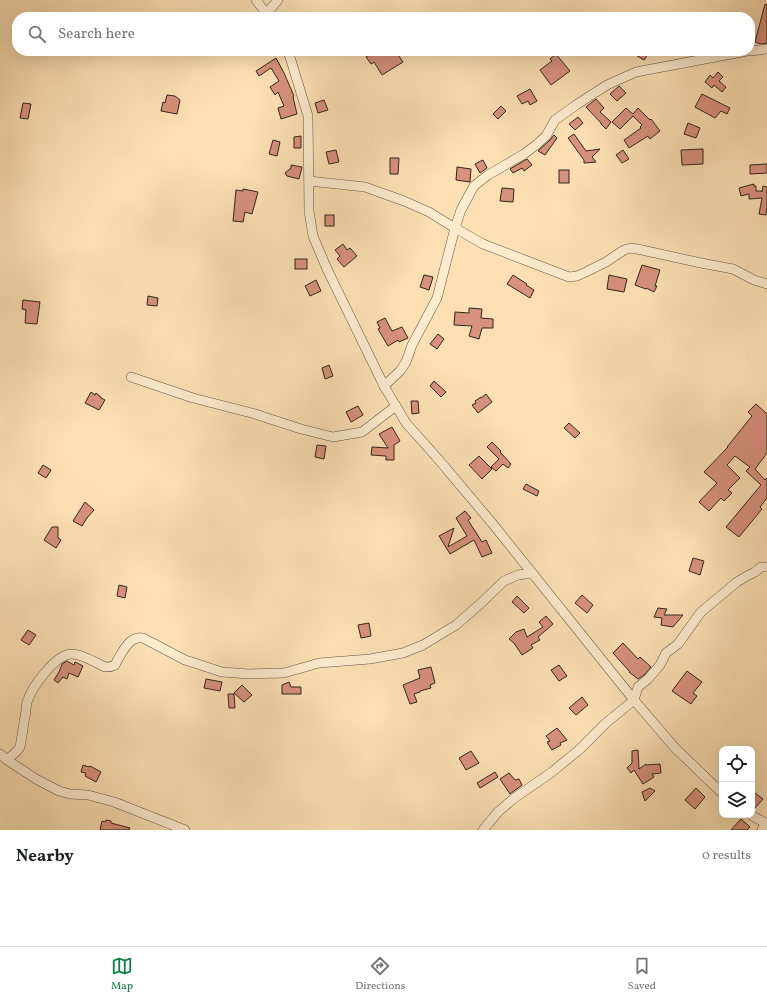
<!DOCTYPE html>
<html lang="en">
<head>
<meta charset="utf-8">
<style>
  :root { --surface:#fff; --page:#f6f6f6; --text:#202124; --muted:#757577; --line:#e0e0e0; --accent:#0b8043 }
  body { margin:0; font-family:Vollkorn,serif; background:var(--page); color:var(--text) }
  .controls { position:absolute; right:12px; bottom:12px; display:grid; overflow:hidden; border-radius:8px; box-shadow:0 4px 16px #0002 }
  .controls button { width:36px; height:36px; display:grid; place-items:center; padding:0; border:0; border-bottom:1px solid var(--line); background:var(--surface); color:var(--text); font:20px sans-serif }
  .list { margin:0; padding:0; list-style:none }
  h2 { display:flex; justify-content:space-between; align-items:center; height:52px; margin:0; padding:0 16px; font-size:17px }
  h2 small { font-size:13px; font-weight:400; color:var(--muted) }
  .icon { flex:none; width:22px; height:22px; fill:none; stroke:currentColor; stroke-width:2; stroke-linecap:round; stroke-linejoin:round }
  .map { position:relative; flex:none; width:767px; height:830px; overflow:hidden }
  .search { position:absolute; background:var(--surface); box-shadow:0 4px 16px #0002; left:12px; right:12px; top:12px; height:44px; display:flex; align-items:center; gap:10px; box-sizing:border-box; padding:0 14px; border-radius:16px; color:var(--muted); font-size:15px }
  .sheet { height:116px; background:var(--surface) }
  nav { display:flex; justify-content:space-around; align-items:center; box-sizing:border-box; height:56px; border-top:1px solid var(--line); background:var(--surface); font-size:11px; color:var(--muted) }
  nav a { display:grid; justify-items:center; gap:2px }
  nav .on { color:var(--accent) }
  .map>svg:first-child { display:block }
</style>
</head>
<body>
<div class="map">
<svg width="767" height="830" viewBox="0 0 767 830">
  <rect width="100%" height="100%" fill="#fce0b4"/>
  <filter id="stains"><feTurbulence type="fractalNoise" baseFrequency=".005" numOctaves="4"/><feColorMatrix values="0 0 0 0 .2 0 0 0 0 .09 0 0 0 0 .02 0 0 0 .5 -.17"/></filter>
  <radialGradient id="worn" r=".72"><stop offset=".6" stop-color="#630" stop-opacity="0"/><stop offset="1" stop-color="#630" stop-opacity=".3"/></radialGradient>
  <g fill="#d8917c" stroke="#30251c">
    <polygon points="765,4 767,5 767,43 761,44 755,42"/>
    <polygon points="376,51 389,51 391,55 396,52 403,62 382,75 374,62 371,64 366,57"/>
    <polygon points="629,51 650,51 644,60"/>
    <polygon points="556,54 570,71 551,85 540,70 552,61 550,59"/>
    <polygon points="276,58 284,73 294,96 293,97 297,114 281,119 278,108 284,106 278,92 275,95 270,87 279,81 271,68 259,76 256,71"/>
    <polygon points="718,72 723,77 719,81 726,87 722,92 714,85 712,88 705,82 710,75 713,78"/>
    <polygon points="619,86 626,93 617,101 610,94"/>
    <polygon points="530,89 537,101 530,105 528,101 522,104 517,96"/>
    <polygon points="702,94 730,108 727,114 721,111 715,118 695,107"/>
    <polygon points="167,95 175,96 180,100 177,114 161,111 163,102 165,103"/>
    <polygon points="596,99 604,108 600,112 611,122 606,129 601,124 601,123 586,107"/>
    <polygon points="324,100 328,110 318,113 315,103"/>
    <polygon points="23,103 31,104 28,119 20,118"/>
    <polygon points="501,106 506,111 498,119 493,114"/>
    <polygon points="626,108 633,114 638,108 650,120 651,119 660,131 650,139 648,136 629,148 624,140 641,128 640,127 642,125 633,116 620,129 612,122"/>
    <polygon points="578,117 583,123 575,130 569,124"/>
    <polygon points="688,123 700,128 696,138 684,134"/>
    <polygon points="574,134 586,151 600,149 592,157 596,162 584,163 584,160 568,138"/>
    <polygon points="554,135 557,138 545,155 538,151 550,140"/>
    <polygon points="301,136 301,148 294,148 294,137"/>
    <polygon points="273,140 280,142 277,156 269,154"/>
    <polygon points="703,149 703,164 682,165 681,150"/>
    <polygon points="336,150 339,162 329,164 326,152"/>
    <polygon points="623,150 629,159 622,163 616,155"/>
    <polygon points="390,158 399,158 398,174 390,174"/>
    <polygon points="527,159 532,165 524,171 522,168 513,173 510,169"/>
    <polygon points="483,160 487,168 480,173 475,164"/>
    <polygon points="767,164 767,173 750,174 750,165"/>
    <polygon points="291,165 302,167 299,179 287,176 285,173 291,168"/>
    <polygon points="457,167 471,169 470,182 456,180"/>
    <rect x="559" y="170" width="10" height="13"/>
    <polygon points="754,184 754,186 756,186 756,191 762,191 762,192 763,186 767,187 767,208 766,215 759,214 762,198 749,199 749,194 741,196 739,188"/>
    <polygon points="502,188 514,189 513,202 500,201"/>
    <polygon points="243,189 258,192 252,214 245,212 243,222 233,221 236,190 243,191"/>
    <rect x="325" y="215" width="9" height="11"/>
    <polygon points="343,244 347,250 350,248 357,256 344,267 337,259 340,256 335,250"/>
    <rect x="295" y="259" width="12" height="10"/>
    <polygon points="642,265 660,270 655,286 657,286 654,292 646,288 646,289 635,285"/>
    <polygon points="424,275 433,277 429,290 420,287"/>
    <polygon points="513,275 527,284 526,285 534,290 530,298 507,284"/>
    <polygon points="609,275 627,279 624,292 607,289"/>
    <polygon points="316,280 321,291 310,296 305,286"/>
    <polygon points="148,296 158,298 157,306 147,305"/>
    <polygon points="23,300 40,302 37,324 25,323 26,310 22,309"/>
    <polygon points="469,308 482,309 481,318 493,319 493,328 482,328 479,339 469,336 472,326 454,325 455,312 469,313"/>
    <polygon points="385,318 392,331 402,327 408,338 399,342 398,340 388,346 378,329 380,328 377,322"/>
    <polygon points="438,334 444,339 437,349 430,344"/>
    <polygon points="329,365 333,376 325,379 322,368"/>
    <polygon points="434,381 446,392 441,397 430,386"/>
    <polygon points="91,392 95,395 96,393 101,397 101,398 105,400 99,410 85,403"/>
    <polygon points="486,394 492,402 478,413 472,405 476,403 475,401 481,397 481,398"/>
    <polygon points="411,401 418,401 419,413 412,414"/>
    <polygon points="756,404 767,414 767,453 755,469 765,480 767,478 767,498 760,507 762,509 739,537 726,527 761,485 746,471 750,467 735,456 727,465 740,478 728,490 732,493 724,501 721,498 709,511 699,502 717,483 704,472 728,447 727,447 752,416 748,412"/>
    <polygon points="358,406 363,415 351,422 346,412"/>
    <polygon points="569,423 580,433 575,438 564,428"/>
    <polygon points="392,427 400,441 394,445 394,460 386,460 386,456 371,455 372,447 388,448 379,434"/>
    <polygon points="492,442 501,451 500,452 511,464 508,468 503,464 496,471 491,467 499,459 487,447"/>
    <polygon points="317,445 326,446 324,459 315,457"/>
    <polygon points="479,456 492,469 482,479 469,465"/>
    <polygon points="43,465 51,470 46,478 38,473"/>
    <polygon points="526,484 539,491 537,496 523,489"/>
    <polygon points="85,502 94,510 87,518 82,526 73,521"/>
    <polygon points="465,511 471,518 468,520 482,542 486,540 492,553 482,557 474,540 450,554 439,536 454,528 448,547 467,536 456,518"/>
    <polygon points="52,527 58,527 58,538 61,540 56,548 44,540"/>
    <polygon points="693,558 704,561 700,575 689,571"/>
    <polygon points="119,585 127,587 125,598 117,596"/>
    <polygon points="582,595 593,605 587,613 575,603"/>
    <polygon points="517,596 529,608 524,613 512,602"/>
    <polygon points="658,608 667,609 664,615 683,615 673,627 661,625 662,618 654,617"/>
    <polygon points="546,616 553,624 538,637 540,640 531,645 533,648 522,655 514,643 509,639 516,632 524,629 527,637 543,627 539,622"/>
    <polygon points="369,623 371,636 361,638 358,625"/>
    <polygon points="28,630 36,635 29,645 21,640"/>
    <polygon points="623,643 638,659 640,657 651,667 644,675 638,679 629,672 630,672 613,653"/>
    <polygon points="67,661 74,665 75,662 83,666 78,677 69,673 67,679 63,677 58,683 54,680 59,672 62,664"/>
    <polygon points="559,665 567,676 559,681 551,670"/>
    <polygon points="431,667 435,683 430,685 431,688 420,691 420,692 414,694 417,702 410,704 403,685 420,678 418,670"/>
    <polygon points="687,671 702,682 693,693 697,696 691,704 672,691"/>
    <polygon points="206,679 222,682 220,691 204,688"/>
    <polygon points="289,682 291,687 301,687 301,694 282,694 282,685"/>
    <polygon points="242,685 252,695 244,702 234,693"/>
    <polygon points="228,694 234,694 235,708 229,708"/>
    <polygon points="582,697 588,705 576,715 569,708"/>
    <polygon points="557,728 567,740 560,743 561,745 552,750 547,742 550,741 546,736"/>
    <polygon points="638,750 639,769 646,764 646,765 660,764 661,773 652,774 654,777 643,784 634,770 631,773 627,768 632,763 632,751"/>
    <polygon points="471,751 479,763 466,770 459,758"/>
    <polygon points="83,765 89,767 90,766 101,772 96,782 85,776 86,773 81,772"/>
    <polygon points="495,772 498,777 480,788 477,783"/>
    <polygon points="509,773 515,780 519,779 522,785 510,794 500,779"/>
    <polygon points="650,788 655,791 645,801 642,792"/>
    <polygon points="696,788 705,797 695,809 685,800"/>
    <polygon points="755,793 763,799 755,808 752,805 752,797"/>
    <polygon points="741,819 750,827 747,830 731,830"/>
    <polygon points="106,820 111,821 111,823 130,828 129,830 100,830 102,821 105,822"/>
  </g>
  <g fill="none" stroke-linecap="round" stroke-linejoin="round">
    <g stroke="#635442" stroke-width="10">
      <g id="minor">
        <polyline points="256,0 269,17"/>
        <polyline points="266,14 278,0"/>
        <polyline points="287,51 290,57 308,116 309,211 313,236 327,269 384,386 396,406 406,423 439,460 492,523 634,700 675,748 722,793"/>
        <polyline points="747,51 636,72 607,85 576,105 555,120 546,136 536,145 524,154 488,175 474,186 461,210 455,228 483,244 569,277 577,276 586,272 606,262 624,250 631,248 642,250 701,263 733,269 754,280 767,284"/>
        <polyline points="750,51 767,49"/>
        <polyline points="309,181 365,187 404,201 429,212 455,228 437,298 412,345 406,362 400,371 384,386"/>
        <polyline points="131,377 193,398 255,414 301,429 333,437 362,432 396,406"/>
        <polyline points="0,754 7,760 36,779 59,791 70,794 88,795 114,802 185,830"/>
        <path d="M7,760L16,752L20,747C22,737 23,727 25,717C26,712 26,707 27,702C32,687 55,655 71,654C80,653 97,663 105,667C108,667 112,667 115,665C116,663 117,661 118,659C124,650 129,636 143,638L185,660L222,672L249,674L284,673L319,663L370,659L403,653L423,645L456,625L480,604L504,581L518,575L525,574H533"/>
        <polyline points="751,815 767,824"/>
        <polyline points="483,830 498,812 513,799 552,772 580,749 606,723 634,700 638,687 648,679 660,665 666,653 678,644 701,612 737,582 747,576 755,572 761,567 767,567"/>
      </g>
    </g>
    <g stroke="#30251c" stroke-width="14">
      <polyline id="secondary" points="764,830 767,826"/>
    </g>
    <use href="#minor" stroke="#fdebce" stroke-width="9"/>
    <use href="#secondary" stroke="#fdebce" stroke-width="13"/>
  </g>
  <rect width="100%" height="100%" filter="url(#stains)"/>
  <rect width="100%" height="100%" fill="url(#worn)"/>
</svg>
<div class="controls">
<button><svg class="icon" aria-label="locate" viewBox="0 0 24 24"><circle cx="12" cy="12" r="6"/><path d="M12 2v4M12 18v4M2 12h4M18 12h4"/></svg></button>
<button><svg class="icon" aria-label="layers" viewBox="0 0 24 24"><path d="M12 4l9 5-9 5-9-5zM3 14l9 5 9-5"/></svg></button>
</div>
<div class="search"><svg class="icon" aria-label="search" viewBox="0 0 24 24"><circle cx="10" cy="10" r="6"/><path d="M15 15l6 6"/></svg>Search here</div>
</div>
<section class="sheet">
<h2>Nearby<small>0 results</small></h2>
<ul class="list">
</ul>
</section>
<nav>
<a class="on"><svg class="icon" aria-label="map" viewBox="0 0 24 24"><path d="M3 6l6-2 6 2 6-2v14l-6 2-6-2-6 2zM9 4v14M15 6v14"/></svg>Map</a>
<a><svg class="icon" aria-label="directions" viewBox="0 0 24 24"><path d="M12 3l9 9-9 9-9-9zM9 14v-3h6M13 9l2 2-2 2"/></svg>Directions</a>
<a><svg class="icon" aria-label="saved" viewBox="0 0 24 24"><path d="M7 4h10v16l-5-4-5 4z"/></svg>Saved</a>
</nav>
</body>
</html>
